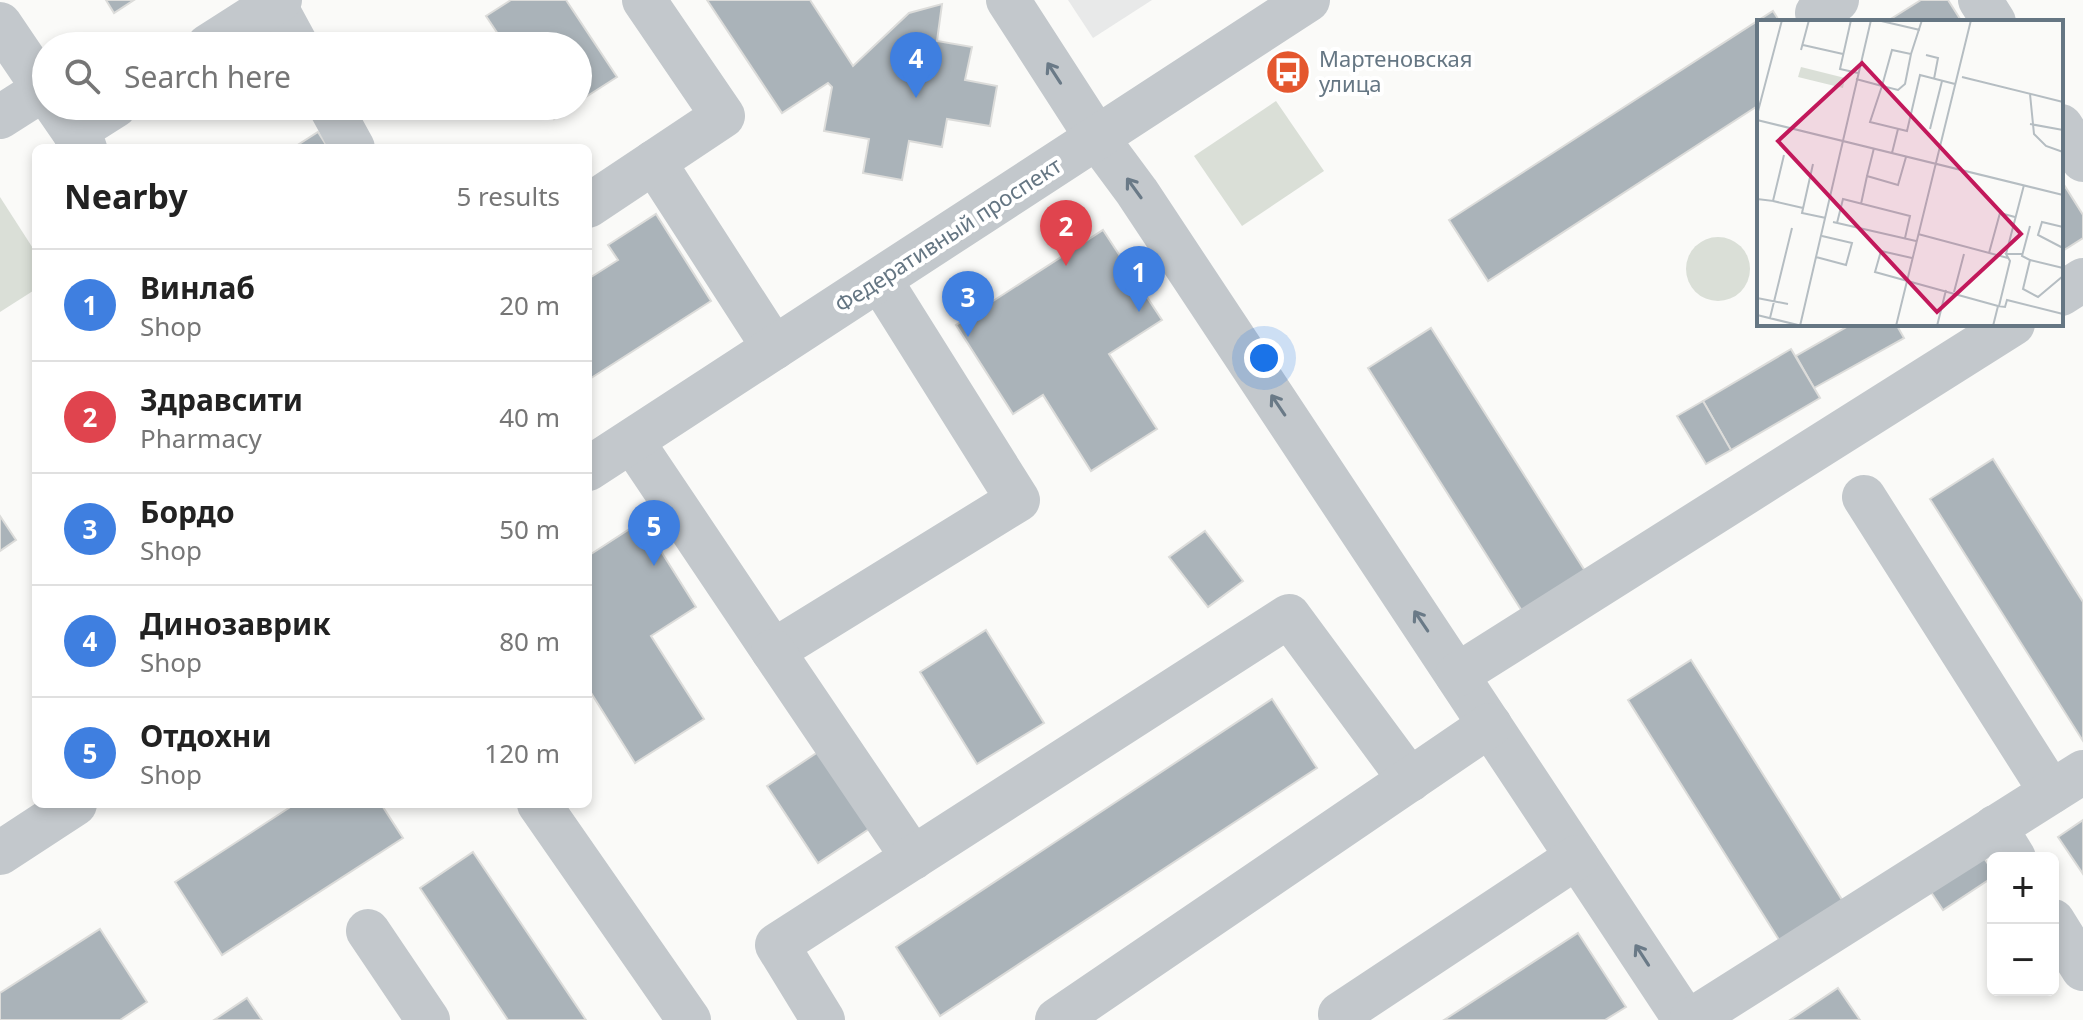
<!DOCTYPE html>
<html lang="en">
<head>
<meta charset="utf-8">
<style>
  :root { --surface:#fff; --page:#f6f6f6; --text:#222; --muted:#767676; --line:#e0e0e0; --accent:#e4572e }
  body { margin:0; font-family:"Noto Sans",sans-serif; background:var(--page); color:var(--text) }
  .controls { position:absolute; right:24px; bottom:24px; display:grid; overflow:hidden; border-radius:12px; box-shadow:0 4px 12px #0003 }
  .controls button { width:72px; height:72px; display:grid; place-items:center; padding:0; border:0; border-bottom:2px solid var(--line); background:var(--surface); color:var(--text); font:40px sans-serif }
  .you { position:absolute; left:1264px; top:358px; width:28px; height:28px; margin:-20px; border:6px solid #fff; border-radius:50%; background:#1a73e8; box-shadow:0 0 0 12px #1a73e833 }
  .badge { display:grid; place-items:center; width:52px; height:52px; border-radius:50%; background:var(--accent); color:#fff; font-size:26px; font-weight:700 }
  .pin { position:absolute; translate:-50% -66px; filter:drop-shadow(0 2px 4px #0008) }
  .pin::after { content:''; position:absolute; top:42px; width:28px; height:24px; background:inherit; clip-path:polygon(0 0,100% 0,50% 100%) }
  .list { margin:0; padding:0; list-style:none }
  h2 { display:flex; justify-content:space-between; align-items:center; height:104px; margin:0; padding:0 32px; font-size:34px }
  h2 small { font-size:26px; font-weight:400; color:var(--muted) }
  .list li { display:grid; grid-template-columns:52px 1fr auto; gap:24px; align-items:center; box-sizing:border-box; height:112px; padding:0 32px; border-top:2px solid var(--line) }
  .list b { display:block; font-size:30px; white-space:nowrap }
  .list p { margin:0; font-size:26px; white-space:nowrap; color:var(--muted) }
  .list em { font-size:26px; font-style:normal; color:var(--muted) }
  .icon { flex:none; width:44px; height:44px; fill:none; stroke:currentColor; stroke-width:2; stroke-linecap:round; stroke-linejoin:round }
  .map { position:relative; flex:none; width:2083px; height:1020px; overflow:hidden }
  .search { position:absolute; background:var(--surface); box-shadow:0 4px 12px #0003; left:32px; top:32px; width:560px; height:88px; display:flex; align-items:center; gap:20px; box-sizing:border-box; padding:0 28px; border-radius:44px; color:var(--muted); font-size:30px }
  .panel { position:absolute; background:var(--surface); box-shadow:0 4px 12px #0003; left:32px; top:144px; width:560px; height:664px; border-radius:12px }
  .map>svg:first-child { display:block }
</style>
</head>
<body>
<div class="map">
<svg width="2083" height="1020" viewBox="0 0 2083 1020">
  <rect width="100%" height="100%" fill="#fafaf8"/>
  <polygon fill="#e8e9e9" points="1068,0 1152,0 1093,38"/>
  <g fill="#dadfd7">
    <polygon points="1276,101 1324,171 1242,226 1194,156"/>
    <polygon points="0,197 36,253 36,289 0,312"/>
    <circle cx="1718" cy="269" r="32"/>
  </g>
  <g fill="#aab3b9" stroke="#dcdcda" stroke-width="2">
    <polygon points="106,0 134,0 114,13"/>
    <polygon points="511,0 566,0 617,77 578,102 578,46 506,46 486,16"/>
    <polygon points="707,0 810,0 853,66 909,13 942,4 937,41 972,47 965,80 997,86 990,126 947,119 942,147 909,141 902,180 863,173 869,139 824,131 832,87 828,83 782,113"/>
    <polygon points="1921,0 1948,0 1962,22 1886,22"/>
    <polygon points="1773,11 1780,22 1759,22 1759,105 1488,281 1449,220"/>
    <polygon points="545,106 572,106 554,119"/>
    <polygon points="318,132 328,148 293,148"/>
    <polygon points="2061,180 2083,215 2083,238 2061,252"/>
    <polygon points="656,214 711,301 588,380 588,279 618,260 608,245"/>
    <polygon points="1103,230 1162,320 1109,354 1157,429 1091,471 1043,395 1013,414 956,325"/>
    <polygon points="1852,324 1896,324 1904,338 1814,388 1796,356"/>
    <polygon points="1431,328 1585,571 1522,611 1368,368"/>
    <polygon points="1791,349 1820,398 1731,450 1703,401"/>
    <polygon points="1703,401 1731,450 1706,464 1677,416"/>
    <polygon points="1993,459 2083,602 2083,741 1930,499"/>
    <polygon points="0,516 16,540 0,551"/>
    <polygon points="642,521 696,607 651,636 704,719 635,763 588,688 588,556"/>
    <polygon points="1205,531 1243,581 1208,607 1169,557"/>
    <polygon points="986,630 1044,723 977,764 920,672"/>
    <polygon points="1691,660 1844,903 1781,943 1628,700"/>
    <polygon points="1272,699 1317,768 940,1016 896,947"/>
    <polygon points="824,748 875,825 818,863 767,786"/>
    <polygon points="295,804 381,804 403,838 222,955 175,882"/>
    <polygon points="2083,820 2083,874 2058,837"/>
    <polygon points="1978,848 1993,872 1993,877 1943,910 1925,883"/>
    <polygon points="473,852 586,1020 508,1020 420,888"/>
    <polygon points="100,929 147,1002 120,1020 0,1020 0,993"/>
    <polygon points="1578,933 1626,1007 1605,1020 1444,1020"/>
    <polygon points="1838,988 1860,1020 1790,1020"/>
    <polygon points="247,998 262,1020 214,1020"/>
  </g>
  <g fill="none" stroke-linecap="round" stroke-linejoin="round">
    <g stroke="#c3c8cc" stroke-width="44">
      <polyline points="272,0 297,46"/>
      <polyline points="1008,0 1097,138 1137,192 1685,1020"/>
      <polyline points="1980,0 1994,22"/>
      <polyline points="1823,22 1817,13 1837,0"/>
      <polyline points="0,24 46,92"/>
      <polyline points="208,46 280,0"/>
      <polyline points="56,106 85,148"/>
      <polyline points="330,106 353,148"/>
      <polyline points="0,117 44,89"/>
      <polyline points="2061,126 2083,160"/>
      <polyline points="74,132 115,106"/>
      <polyline points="654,162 774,348"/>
      <polyline points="588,206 723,116 644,0"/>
      <polyline points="2061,294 2083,280"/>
      <polyline points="632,441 773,651 1018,500 880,280"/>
      <polyline points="588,469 1308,0"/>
      <polyline points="1864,497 2051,792"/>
      <polyline points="773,651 913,858"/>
      <polyline points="1457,675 2013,324"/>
      <polyline points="539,804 689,1020"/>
      <polyline points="1995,827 2014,858"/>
      <polyline points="0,853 75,804"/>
      <polyline points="2053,921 2083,969"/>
      <polyline points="368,931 428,1020"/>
      <polyline points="823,1020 777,945 1289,616 1410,780"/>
      <polyline points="1057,1020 1490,725"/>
      <polyline points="1343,1020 1340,1014 1577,857"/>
      <polyline points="1691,1020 2083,772"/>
    </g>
  </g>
  <defs><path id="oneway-shaft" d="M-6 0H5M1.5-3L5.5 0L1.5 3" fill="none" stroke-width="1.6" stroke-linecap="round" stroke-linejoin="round" transform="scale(2)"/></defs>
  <g stroke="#6a7a87">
    <use href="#oneway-shaft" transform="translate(1054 73) rotate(-123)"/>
    <use href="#oneway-shaft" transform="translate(1134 188) rotate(-126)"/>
    <use href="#oneway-shaft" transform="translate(1278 405) rotate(-124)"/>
    <use href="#oneway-shaft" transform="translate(1421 621) rotate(-124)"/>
    <use href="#oneway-shaft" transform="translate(1642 955) rotate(-123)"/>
  </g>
  <defs>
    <g id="bus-disc" transform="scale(2.3)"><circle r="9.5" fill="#e4572e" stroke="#fff"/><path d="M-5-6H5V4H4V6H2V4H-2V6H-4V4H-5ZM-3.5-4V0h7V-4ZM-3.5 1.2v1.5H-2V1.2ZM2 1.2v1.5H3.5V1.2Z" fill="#fff"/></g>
  </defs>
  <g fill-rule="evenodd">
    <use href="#bus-disc" x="1288" y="72"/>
  </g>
  <g text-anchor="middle" stroke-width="8" stroke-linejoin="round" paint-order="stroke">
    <g font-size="22" fill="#657683" stroke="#fff" text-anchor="start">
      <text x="1319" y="67">Мартеновская<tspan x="1319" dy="25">улица</tspan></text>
    </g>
    <g font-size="22" fill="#657683" stroke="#fff">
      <text transform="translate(948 235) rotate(-33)" y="8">Федеративный проспект</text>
    </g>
  </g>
  <g transform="translate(1757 20)">
    <rect width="306" height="306" fill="#fafaf8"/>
    <path d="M44,47L88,58L86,68L41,57Z" fill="#dadfd7"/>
    <path fill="none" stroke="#b5bdc2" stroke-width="2" d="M94,0L83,49L101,53M120,0L163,10M46,25L86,34M44,30L52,0M154,34L165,0M169,35L181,38L177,59M205,57L306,82M99,59L125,66L141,70L148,64L154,34L135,30L125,66L113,102L150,111L163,55L198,64M273,74L277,114L289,126L306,132M0,95L25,0M0,100L306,175M273,104L306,110M173,109L185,61M117,128L110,156L141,165L149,137M135,133L141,109M56,144L45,193L69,198M0,179L16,181L27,135M16,181L46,188M104,184L110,156M76,202L159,221M80,203L86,179L153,196L148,218M273,206L265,236L273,240L266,269L281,277L306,256M306,207L285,202L281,215L306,228M161,214L251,238M232,233L243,193L258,197M249,234L267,165M59,237L89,245L95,223L65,216M155,238L124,231L118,252L241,286M273,240L306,248M197,272L207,234M0,278L31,284M242,286L253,241L249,234H265M0,295L45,306M13,298L35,208M43,306L114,0M139,306L214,0M180,306L189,270M236,306L241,286L248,287L250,280L306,294"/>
    <path fill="#c2185b" fill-opacity="0.15" stroke="#c2185b" stroke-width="4" d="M105,43L264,214L180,292L21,121Z"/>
    <rect width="306" height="306" fill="none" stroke="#657683" stroke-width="4"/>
  </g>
</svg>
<div class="controls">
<button>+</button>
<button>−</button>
</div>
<div class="you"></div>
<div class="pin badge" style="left:1139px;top:312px;background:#3f7fe0">1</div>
<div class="pin badge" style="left:1066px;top:266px;background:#e0444e">2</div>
<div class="pin badge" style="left:968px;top:337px;background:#3f7fe0">3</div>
<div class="pin badge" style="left:916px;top:98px;background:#3f7fe0">4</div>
<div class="pin badge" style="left:654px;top:566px;background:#3f7fe0">5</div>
<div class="search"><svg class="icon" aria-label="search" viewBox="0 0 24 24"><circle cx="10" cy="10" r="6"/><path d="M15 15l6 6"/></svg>Search here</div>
<section class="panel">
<h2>Nearby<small>5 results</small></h2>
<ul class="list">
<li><span class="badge" style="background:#3f7fe0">1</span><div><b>Винлаб</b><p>Shop</p></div><em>20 m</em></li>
<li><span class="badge" style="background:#e0444e">2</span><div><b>Здравсити</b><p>Pharmacy</p></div><em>40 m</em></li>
<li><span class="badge" style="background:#3f7fe0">3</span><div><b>Бордо</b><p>Shop</p></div><em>50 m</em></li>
<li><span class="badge" style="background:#3f7fe0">4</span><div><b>Динозаврик</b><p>Shop</p></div><em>80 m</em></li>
<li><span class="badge" style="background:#3f7fe0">5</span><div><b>Отдохни</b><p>Shop</p></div><em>120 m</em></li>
</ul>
</section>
</div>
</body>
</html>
